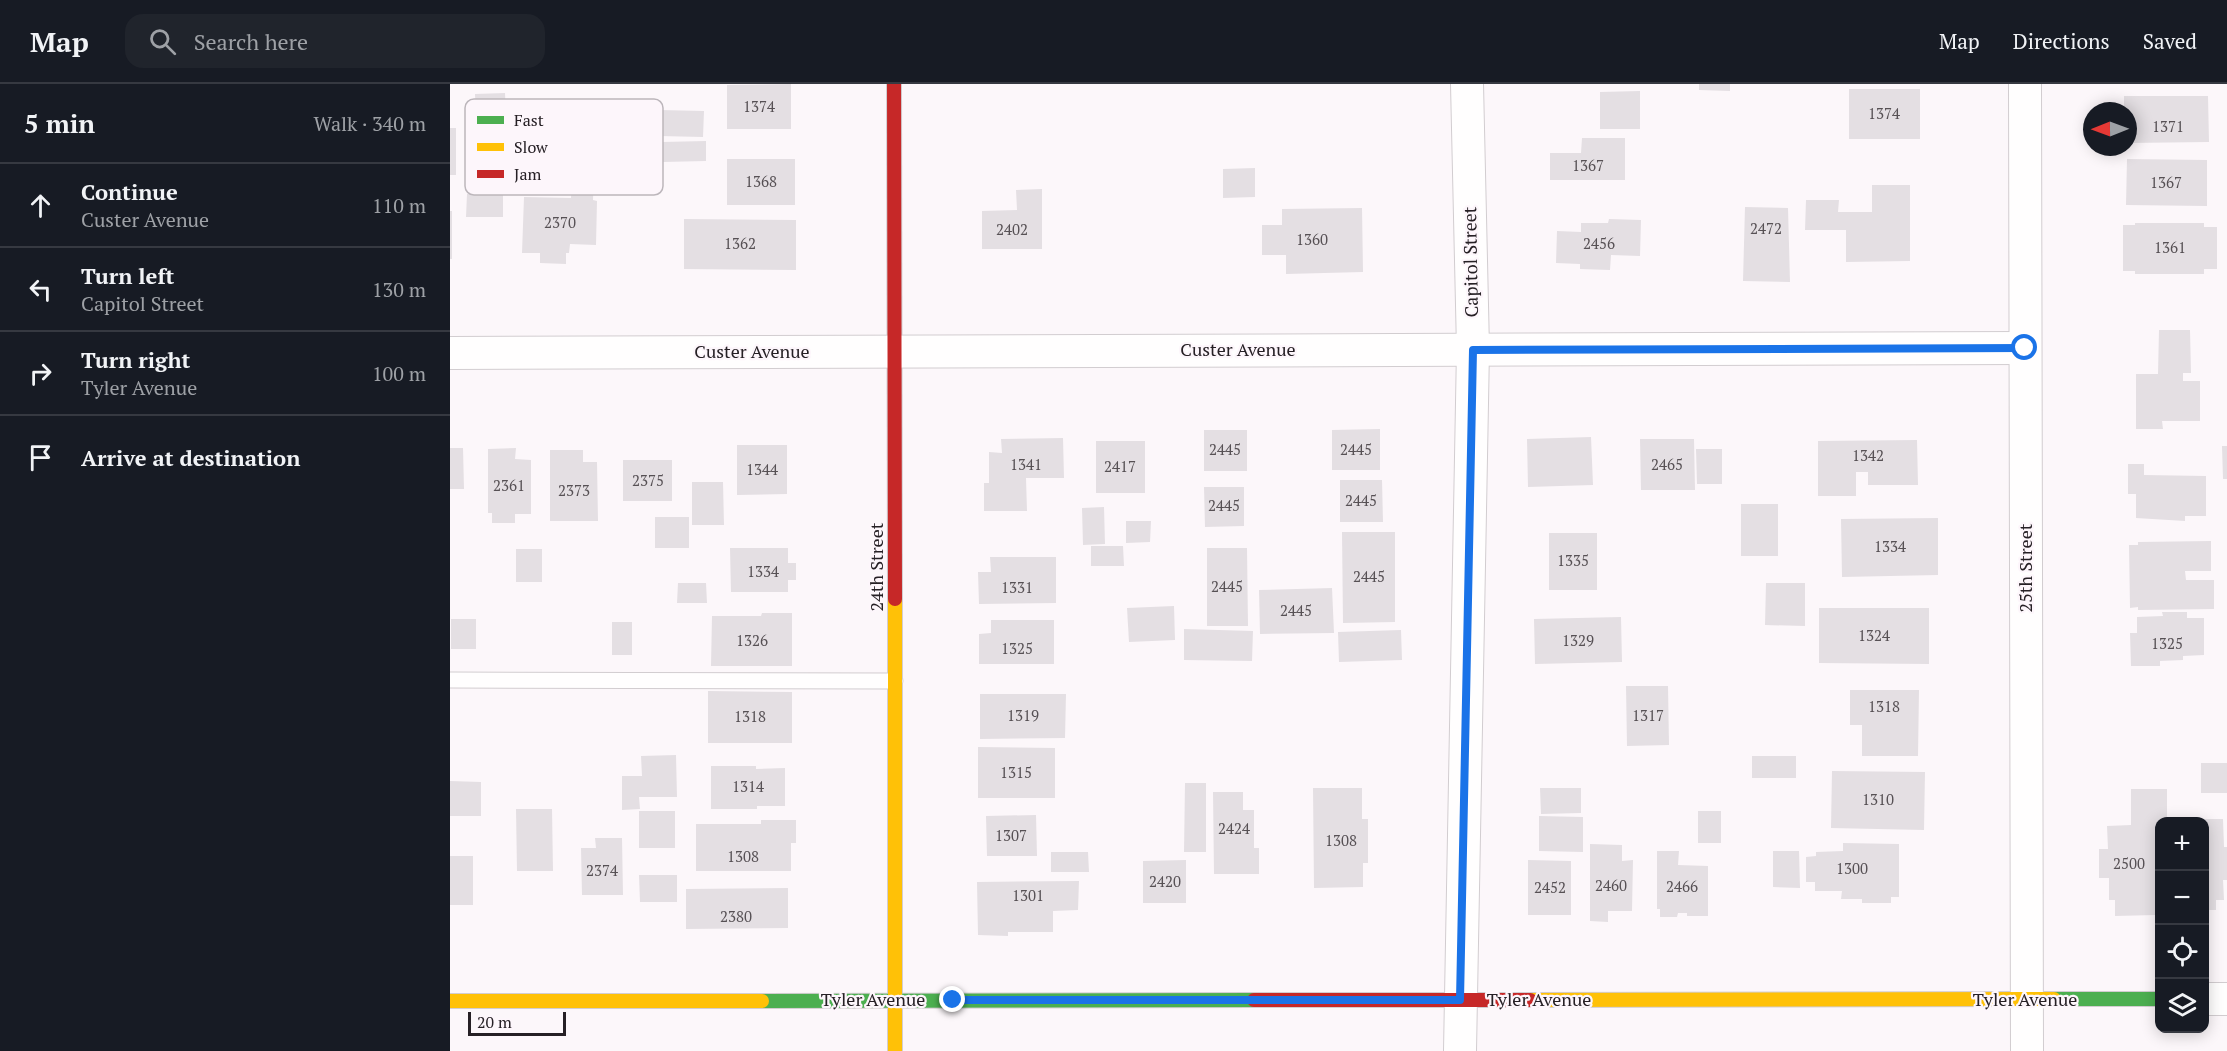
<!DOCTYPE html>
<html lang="en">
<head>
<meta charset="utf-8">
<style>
  :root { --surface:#171b24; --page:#20242c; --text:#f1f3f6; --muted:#9ea1a6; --line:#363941 }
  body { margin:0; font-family:"PT Serif",serif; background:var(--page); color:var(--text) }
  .controls { position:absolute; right:18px; bottom:18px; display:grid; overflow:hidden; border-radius:12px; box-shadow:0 3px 15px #0003 }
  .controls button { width:54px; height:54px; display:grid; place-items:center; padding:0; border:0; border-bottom:2px solid var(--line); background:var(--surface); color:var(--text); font:30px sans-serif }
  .compass { position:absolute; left:1633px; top:18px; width:54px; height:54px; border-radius:50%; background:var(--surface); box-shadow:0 3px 15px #0003; rotate:269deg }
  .scale { position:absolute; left:18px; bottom:15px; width:98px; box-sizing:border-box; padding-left:6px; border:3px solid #262025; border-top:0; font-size:16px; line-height:21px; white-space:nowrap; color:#262025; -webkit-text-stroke:4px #fdf6fb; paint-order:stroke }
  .stop { position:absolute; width:18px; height:18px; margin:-14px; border:4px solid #1a73e8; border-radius:50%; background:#fff }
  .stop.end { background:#1a73e8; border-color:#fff; box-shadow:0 2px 6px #0008 }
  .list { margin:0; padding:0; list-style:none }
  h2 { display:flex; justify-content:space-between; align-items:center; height:78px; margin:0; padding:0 24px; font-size:26px }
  h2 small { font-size:20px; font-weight:400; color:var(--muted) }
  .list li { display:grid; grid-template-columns:39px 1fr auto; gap:18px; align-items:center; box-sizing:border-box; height:84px; padding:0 24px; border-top:2px solid var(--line) }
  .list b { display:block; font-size:22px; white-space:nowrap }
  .list p { margin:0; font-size:20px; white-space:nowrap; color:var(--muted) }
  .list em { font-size:20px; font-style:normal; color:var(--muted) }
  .icon { flex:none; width:33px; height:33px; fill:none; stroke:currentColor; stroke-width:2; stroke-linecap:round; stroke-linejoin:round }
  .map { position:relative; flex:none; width:1777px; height:967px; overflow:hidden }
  header { display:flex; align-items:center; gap:36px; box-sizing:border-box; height:84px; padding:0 30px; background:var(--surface); border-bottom:2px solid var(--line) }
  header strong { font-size:28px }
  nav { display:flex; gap:33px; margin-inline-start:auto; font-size:21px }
  .search { width:420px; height:54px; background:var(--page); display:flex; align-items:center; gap:15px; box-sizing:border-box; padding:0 21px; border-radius:18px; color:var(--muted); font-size:22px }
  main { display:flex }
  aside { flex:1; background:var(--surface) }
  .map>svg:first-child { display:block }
</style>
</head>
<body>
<header>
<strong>Map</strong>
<div class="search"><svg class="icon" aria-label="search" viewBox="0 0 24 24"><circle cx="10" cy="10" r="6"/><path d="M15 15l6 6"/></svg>Search here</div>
<nav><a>Map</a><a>Directions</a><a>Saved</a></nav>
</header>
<main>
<aside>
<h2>5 min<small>Walk · 340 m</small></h2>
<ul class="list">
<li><svg class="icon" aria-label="ahead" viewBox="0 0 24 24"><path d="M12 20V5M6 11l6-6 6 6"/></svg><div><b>Continue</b><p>Custer Avenue</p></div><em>110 m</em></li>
<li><svg class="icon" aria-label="left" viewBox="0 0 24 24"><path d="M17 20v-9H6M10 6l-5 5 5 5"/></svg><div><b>Turn left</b><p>Capitol Street</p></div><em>130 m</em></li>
<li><svg class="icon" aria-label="right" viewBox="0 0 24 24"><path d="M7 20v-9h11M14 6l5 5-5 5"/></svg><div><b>Turn right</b><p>Tyler Avenue</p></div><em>100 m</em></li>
<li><svg class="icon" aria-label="arrive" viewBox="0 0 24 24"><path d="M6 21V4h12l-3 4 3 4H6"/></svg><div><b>Arrive at destination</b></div></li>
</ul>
</aside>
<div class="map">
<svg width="1777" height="967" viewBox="0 0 1777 967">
  <rect width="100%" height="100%" fill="#fcf7fa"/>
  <g fill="#e4dfe3">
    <polygon points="341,0 341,45 277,45 277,1"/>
    <polygon points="1249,0 1280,0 1280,7 1249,6"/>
    <rect x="1399" y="5" width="71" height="50"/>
    <polygon points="1190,7 1190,45 1150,45 1150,8"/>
    <polygon points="55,9 56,34 26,34 25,10"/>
    <polygon points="1674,12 1758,12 1759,58 1678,59 1678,27 1674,27"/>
    <polygon points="209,26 254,27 253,53 209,52"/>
    <rect x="0" y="44" width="6" height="47"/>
    <polygon points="1132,54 1175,54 1175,96 1100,96 1100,69 1131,69"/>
    <polygon points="256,57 256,77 213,78 212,58"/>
    <rect x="277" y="75" width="68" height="46"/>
    <polygon points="1677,75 1757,76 1757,122 1676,121"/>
    <polygon points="122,84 144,85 143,116 147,117 146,161 120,160 119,169 116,169 116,180 90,179 90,169 72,169 74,113 121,114"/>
    <polygon points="805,84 805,113 773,114 773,85"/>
    <polygon points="1422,101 1460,101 1460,177 1396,178 1396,146 1355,146 1356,116 1389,116 1388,128 1422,128"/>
    <polygon points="592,105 592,165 532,165 532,127 567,126 566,106"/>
    <polygon points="17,110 53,110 53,133 16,133"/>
    <polygon points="1295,123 1338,124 1340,198 1293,197"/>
    <polygon points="912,124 913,188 836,190 836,171 812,171 812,141 832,141 832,125"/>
    <rect x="0" y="127" width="2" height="48"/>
    <polygon points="234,135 346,136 346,186 234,185"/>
    <polygon points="1159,135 1191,136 1190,172 1161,171 1160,186 1130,185 1130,180 1106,179 1107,147 1131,148 1131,139 1158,139"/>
    <polygon points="1685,139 1754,139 1754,143 1767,143 1767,185 1754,185 1754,190 1685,190 1685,187 1673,187 1673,141 1685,141"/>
    <polygon points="1709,246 1740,246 1741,289 1733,289 1733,297 1750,297 1750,337 1712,337 1713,345 1686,345 1686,290 1708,290"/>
    <polygon points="930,345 930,386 882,386 882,346"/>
    <rect x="754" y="346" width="43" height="41"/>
    <polygon points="1141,353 1143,401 1078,403 1077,355"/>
    <polygon points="613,354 614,394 576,394 577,427 534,427 534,399 539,399 539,368 552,369 551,355"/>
    <polygon points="1190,355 1244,355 1245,406 1191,406"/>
    <polygon points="1467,356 1468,401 1418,401 1418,388 1406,388 1406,412 1368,412 1368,357"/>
    <rect x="646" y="357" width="49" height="52"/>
    <polygon points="287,361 337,361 337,410 287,411"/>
    <polygon points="1772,362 1777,362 1777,395 1773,395"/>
    <polygon points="0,364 13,364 14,405 0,405"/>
    <polygon points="66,364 65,375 81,376 81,430 65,430 65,439 42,439 42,429 38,429 38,365"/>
    <polygon points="1246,365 1272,365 1272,400 1247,400"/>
    <polygon points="100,366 133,366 133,378 147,378 148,437 100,437"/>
    <rect x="173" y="376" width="49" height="41"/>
    <polygon points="1678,380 1694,380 1694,391 1756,392 1756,432 1735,432 1735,437 1686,434 1686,410 1678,410"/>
    <polygon points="890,396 932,396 933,438 890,438"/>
    <polygon points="242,398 273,398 274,441 242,441"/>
    <polygon points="754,403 794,403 794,442 755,443"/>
    <rect x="1291" y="420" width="37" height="52"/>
    <polygon points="654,423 655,460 633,461 632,424"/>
    <rect x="205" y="433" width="34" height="31"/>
    <polygon points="1488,434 1488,491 1392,493 1391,435"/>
    <polygon points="676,437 701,437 700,458 676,459"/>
    <polygon points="892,448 945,448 945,538 893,539"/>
    <rect x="1099" y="449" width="48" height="57"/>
    <polygon points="1761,457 1761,487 1735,487 1736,496 1764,496 1764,525 1688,526 1688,523 1680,524 1679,461 1688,461 1688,458"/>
    <polygon points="641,462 673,462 674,482 641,482"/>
    <polygon points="280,464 338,464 338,479 346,479 346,496 338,496 338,508 281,508"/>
    <polygon points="757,464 797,464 798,542 757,542"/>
    <rect x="66" y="465" width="26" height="33"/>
    <polygon points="540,473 606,473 606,519 529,520 528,488 541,488"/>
    <polygon points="228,499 256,499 257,519 227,519"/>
    <polygon points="1316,499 1355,499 1355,542 1315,541"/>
    <polygon points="882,504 884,549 810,550 809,506"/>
    <polygon points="724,522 725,556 679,558 677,524"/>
    <polygon points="1369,524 1479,524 1479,580 1369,579"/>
    <polygon points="1712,528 1737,528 1737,534 1754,534 1754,571 1733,572 1733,576 1710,577 1710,582 1681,582 1680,549 1687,549 1687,533 1713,532"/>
    <polygon points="312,529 342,529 342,582 261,582 262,532 311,532"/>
    <polygon points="1171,533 1172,578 1085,580 1084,535"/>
    <rect x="1" y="535" width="25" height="30"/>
    <polygon points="541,536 604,536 604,580 529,580 529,550 541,549"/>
    <rect x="162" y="538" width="20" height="33"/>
    <polygon points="734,545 803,547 802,577 734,576"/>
    <polygon points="951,546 952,576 889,578 888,548"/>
    <polygon points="1176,602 1218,602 1219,661 1177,662"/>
    <polygon points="1400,606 1469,606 1468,672 1412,672 1412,641 1400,641"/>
    <polygon points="258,607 342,608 342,659 258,659"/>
    <polygon points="530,610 616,610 615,654 530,655"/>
    <polygon points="528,663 605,664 605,714 528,714"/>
    <polygon points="226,671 227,713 189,713 190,725 172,726 172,692 192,692 191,672"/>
    <rect x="1302" y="672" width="44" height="22"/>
    <rect x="1751" y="679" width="26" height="30"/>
    <polygon points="261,682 306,682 306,685 335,684 335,722 307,722 307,725 261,725"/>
    <polygon points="1382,687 1475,688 1474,746 1381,744"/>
    <polygon points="0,697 31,698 31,732 0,732"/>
    <polygon points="735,699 756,699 756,768 734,768"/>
    <polygon points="863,704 912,704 912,735 918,735 918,779 913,779 913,803 864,804"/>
    <polygon points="1090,704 1131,704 1131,729 1091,730"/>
    <polygon points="1681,705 1717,705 1717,735 1773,735 1774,763 1777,763 1777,796 1773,796 1774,816 1766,816 1766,826 1754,826 1754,738 1710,738 1710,816 1706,817 1705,831 1665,832 1665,816 1659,816 1659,794 1649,794 1649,765 1658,765 1657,742 1681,741"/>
    <polygon points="763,708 793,708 793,726 804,726 804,764 809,764 809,790 764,790"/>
    <polygon points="66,725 102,725 103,787 67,787"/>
    <rect x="189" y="727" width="36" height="37"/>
    <rect x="1248" y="727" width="23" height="32"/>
    <polygon points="586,731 587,772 537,772 536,732"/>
    <polygon points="1089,732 1133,733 1133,768 1089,767"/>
    <polygon points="311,736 346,736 346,759 341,759 341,787 246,787 246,740 311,740"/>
    <polygon points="145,754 172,754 173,811 132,811 131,764 146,764"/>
    <polygon points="1393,759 1449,760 1449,813 1441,813 1441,819 1412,819 1412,815 1391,815 1392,807 1365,807 1365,798 1356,798 1356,773 1366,772 1366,768 1393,767"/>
    <polygon points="1140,760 1172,761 1172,777 1183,776 1182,827 1158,827 1158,838 1140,837"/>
    <polygon points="1207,767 1229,767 1228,781 1258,782 1258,832 1237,832 1237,829 1228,829 1227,833 1210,833 1210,825 1207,825"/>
    <polygon points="1323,767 1349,767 1350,804 1323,803"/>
    <polygon points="601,768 638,768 639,788 601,788"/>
    <rect x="0" y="772" width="23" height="49"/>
    <polygon points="736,776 736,819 693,819 693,777"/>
    <polygon points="1078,776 1121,777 1121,831 1078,831"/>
    <polygon points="189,791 227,791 227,818 190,818"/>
    <polygon points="629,797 628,826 603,827 603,848 558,848 558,852 528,851 527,798"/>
    <polygon points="338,804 338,844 236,845 236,805"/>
  </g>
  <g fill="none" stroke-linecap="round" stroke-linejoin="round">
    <g stroke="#d2cdd0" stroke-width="17">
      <polyline id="lane" points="0,596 445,597"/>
    </g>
    <g stroke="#d2cdd0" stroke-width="34">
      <g id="street">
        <polyline points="1575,0 1577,967"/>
        <polyline points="0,269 1575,264"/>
        <polyline points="1754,915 1777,915"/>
        <polyline points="1010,967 1023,265 1017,0"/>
      </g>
    </g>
    <g stroke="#d2cdd0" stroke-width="16">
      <g id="fast">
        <polyline points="1604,915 1710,915"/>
        <polyline points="312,917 804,916"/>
      </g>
    </g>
    <g stroke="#d2cdd0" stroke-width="16">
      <g id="slow">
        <polyline points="445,515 445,967"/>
        <polyline points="1080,916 1604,915"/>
        <polyline points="0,917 312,917"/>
      </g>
    </g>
    <g stroke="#d2cdd0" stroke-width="16">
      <g id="jam">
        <polyline points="444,0 445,515"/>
        <polyline points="804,916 1080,916"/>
      </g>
    </g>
    <use href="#lane" stroke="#fffefe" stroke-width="15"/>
    <use href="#street" stroke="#fffefe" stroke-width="32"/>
    <use href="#fast" stroke="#4caf50" stroke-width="14"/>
    <use href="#slow" stroke="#ffc107" stroke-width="14"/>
    <use href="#jam" stroke="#c62828" stroke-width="14"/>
  </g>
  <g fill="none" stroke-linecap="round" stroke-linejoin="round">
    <polyline stroke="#1a73e8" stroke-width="8" points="503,916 1010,916 1023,266 1575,264"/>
  </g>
  <g text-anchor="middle" stroke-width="4.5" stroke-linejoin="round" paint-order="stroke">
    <g font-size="15" fill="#565054">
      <text x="309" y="28">1374</text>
      <text x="1434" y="35">1374</text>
      <text x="1718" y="48">1371</text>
      <text x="1138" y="87">1367</text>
      <text x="311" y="103">1368</text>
      <text x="1716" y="104">1367</text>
      <text x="110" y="144">2370</text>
      <text x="1316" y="150">2472</text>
      <text x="562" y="151">2402</text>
      <text x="862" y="161">1360</text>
      <text x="290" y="165">1362</text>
      <text x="1149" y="165">2456</text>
      <text x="1720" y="169">1361</text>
      <text x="775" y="371">2445</text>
      <text x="906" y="371">2445</text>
      <text x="1418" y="377">1342</text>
      <text x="576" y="386">1341</text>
      <text x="1217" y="386">2465</text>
      <text x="670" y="388">2417</text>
      <text x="312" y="391">1344</text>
      <text x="198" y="402">2375</text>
      <text x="59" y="407">2361</text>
      <text x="124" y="412">2373</text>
      <text x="911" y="422">2445</text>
      <text x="774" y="427">2445</text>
      <text x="1440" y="468">1334</text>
      <text x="1123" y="482">1335</text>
      <text x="313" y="493">1334</text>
      <text x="919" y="498">2445</text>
      <text x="777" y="508">2445</text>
      <text x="567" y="509">1331</text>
      <text x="846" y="532">2445</text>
      <text x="1424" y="557">1324</text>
      <text x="302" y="562">1326</text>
      <text x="1128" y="562">1329</text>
      <text x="1717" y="565">1325</text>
      <text x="567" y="570">1325</text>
      <text x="1434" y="628">1318</text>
      <text x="573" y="637">1319</text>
      <text x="1198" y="637">1317</text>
      <text x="300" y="638">1318</text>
      <text x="566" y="694">1315</text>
      <text x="298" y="708">1314</text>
      <text x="1428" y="721">1310</text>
      <text x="784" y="750">2424</text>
      <text x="561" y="757">1307</text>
      <text x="891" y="762">1308</text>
      <text x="293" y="778">1308</text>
      <text x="1679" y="785">2500</text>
      <text x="1402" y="790">1300</text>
      <text x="152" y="792">2374</text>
      <text x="715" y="803">2420</text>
      <text x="1161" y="807">2460</text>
      <text x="1232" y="808">2466</text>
      <text x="1100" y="809">2452</text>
      <text x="578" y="817">1301</text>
      <text x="286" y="838">2380</text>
    </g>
    <g font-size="18" fill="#262025" stroke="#fdf6fb">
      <text transform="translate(1021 178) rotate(-91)" y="6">Capitol Street</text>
      <text x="788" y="272">Custer Avenue</text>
      <text x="302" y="274">Custer Avenue</text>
      <text transform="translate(427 483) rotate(-90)" y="6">24th Street</text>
      <text transform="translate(1576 484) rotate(-90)" y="6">25th Street</text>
      <text x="423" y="922">Tyler Avenue</text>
      <text x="1089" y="922">Tyler Avenue</text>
      <text x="1575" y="922">Tyler Avenue</text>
    </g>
  </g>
  <rect x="15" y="15" width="198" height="96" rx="9" fill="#fdf6fb" stroke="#bcb6bb" stroke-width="1.5"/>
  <rect x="27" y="32" width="27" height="8" fill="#4caf50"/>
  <rect x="27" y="59" width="27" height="8" fill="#ffc107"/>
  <rect x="27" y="86" width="27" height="8" fill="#c62828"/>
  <g font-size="16" fill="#262025">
    <text x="64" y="42">Fast</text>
    <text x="64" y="69">Slow</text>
    <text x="64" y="96">Jam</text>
  </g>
</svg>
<div class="controls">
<button>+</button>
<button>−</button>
<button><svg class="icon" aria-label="locate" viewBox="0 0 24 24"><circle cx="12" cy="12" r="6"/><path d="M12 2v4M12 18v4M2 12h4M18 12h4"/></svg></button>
<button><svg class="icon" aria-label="layers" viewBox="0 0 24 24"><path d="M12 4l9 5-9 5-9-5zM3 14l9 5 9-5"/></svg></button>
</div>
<svg class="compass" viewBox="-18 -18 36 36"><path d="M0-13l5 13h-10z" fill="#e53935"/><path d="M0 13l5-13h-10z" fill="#9ea1a6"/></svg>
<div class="scale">20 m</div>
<div class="stop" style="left:1575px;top:264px"></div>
<div class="stop end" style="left:503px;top:916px"></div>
</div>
</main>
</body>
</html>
